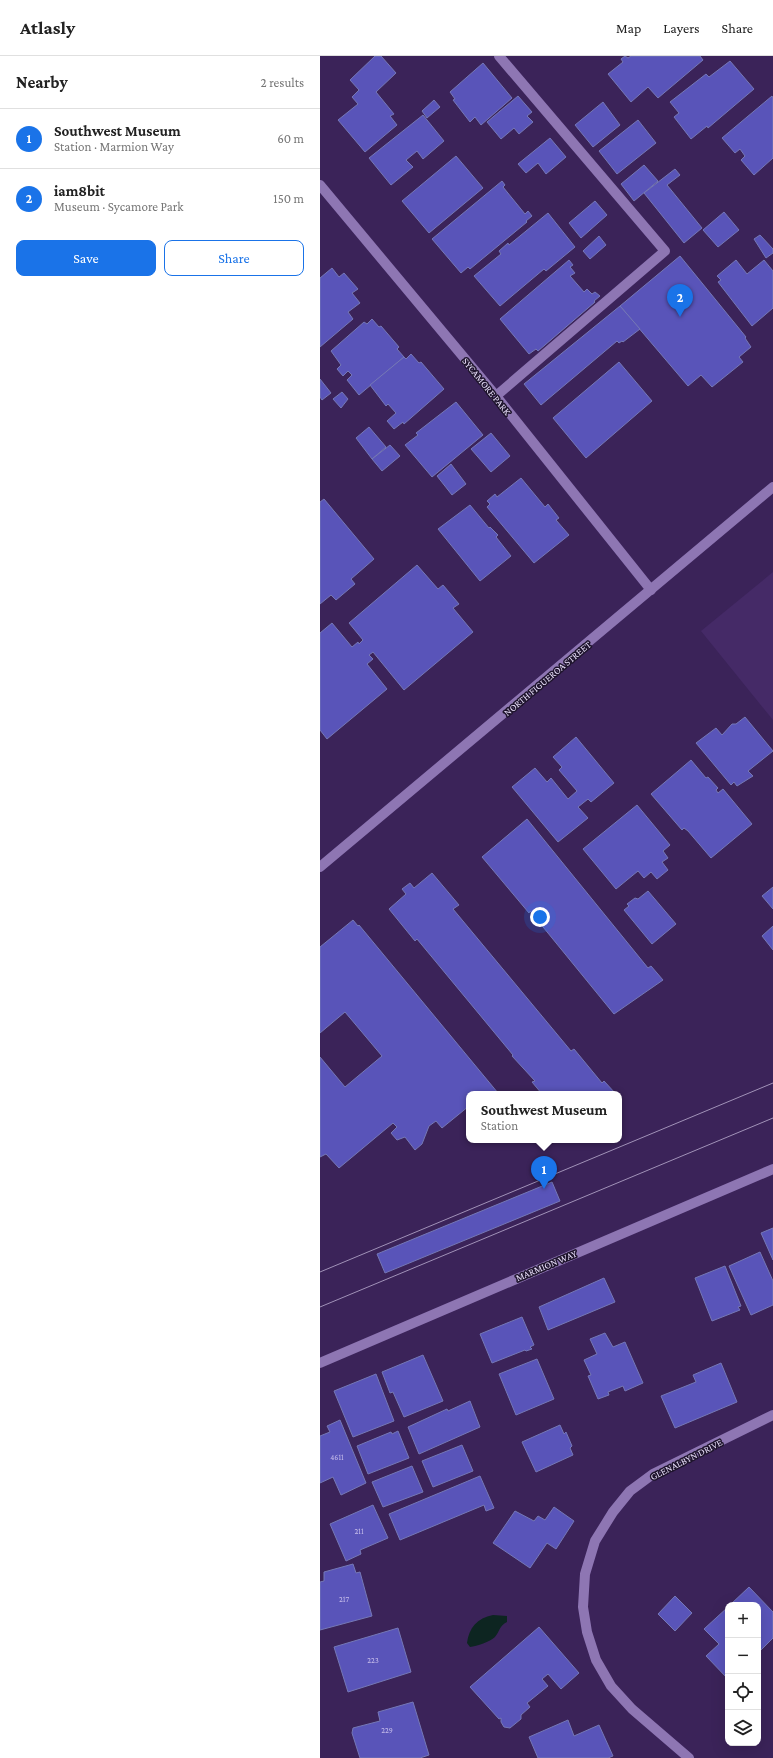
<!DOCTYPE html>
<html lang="en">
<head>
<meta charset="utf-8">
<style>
  :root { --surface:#fff; --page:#f6f6f6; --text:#222; --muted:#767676; --line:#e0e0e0; --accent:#1a73e8 }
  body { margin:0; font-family:"Crimson Pro",serif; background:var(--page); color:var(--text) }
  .controls { position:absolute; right:12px; bottom:12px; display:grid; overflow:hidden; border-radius:8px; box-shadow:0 4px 16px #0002 }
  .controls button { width:36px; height:36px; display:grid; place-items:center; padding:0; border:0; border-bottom:1px solid var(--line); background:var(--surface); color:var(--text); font:20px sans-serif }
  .you { position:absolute; left:220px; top:861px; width:14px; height:14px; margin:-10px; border:3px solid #fff; border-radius:50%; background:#1a73e8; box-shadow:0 0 0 6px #1a73e833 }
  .badge { display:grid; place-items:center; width:26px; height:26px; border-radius:50%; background:var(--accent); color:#fff; font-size:13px; font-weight:700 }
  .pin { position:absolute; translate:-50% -33px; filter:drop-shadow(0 1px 2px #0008) }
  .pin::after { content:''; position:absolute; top:21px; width:14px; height:12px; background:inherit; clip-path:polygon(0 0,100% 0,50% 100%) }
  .popup { position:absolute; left:146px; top:1035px; width:156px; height:52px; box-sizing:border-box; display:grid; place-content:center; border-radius:8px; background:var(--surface); filter:drop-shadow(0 1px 3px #0005); font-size:13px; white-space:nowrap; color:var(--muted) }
  .popup b { font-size:15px; color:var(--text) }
  .popup::after { content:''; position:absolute; left:50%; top:100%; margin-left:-8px; border:8px solid transparent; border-top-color:var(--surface) }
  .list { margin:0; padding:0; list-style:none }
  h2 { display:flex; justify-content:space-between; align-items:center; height:52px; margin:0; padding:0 16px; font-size:17px }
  h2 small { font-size:13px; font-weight:400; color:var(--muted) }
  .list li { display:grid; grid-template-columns:26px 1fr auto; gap:12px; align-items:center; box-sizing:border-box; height:60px; padding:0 16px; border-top:1px solid var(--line) }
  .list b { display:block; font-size:15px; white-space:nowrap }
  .list p { margin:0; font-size:13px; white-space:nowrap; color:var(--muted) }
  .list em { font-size:13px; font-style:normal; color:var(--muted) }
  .actions { display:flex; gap:8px; padding:12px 16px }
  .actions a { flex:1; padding:9px 0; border:1px solid var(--accent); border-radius:8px; text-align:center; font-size:14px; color:var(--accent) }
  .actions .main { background:var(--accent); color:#fff }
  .icon { flex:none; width:22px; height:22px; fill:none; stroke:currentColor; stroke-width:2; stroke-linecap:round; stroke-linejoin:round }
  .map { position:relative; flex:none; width:453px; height:1702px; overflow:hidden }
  header { display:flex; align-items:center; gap:24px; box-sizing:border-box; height:56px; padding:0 20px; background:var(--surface); border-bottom:1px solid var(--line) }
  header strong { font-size:19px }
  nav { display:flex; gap:22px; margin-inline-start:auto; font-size:14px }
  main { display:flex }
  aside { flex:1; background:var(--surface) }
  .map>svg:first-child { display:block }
</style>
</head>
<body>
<header>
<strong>Atlasly</strong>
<nav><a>Map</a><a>Layers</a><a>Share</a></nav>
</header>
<main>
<aside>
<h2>Nearby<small>2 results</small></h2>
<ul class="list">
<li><span class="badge">1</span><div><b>Southwest Museum</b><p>Station · Marmion Way</p></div><em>60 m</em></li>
<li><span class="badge">2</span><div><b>iam8bit</b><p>Museum · Sycamore Park</p></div><em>150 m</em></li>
</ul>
<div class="actions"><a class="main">Save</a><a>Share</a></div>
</aside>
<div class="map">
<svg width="453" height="1702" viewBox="0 0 453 1702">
  <rect width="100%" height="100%" fill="#3b2359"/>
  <polygon fill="#452a67" points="453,516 453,664 381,575"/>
  <path fill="#0d2521" d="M173,1559L187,1560V1566C179,1570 180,1575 175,1581C170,1586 157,1590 150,1591L147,1587C149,1572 157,1562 173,1559Z"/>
  <g fill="#5954b9" stroke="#7578b6">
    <polygon points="55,0 61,0 76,17 56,36 74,58 70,60 77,69 45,96 18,64 38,48 32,41 39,34 30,24"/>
    <polygon points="305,0 308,2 311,0 380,0 383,4 338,42 328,31 311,46 288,18 303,6 301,3"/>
    <polygon points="410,5 434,33 388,72 387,70 371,83 354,61 359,57 350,46 386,18 389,21"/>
    <polygon points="163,7 192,42 161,69 155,61 150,66 133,44 135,43 130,36"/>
    <polygon points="198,40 212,56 207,60 213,66 199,78 194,72 181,83 167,66"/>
    <polygon points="452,40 453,42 453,102 434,119 421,104 425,100 420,93 415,97 402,82"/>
    <polygon points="114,44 120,51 107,62 102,55"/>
    <polygon points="283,46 300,69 273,91 255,69"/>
    <polygon points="103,59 124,85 103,103 97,95 86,104 93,111 71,129 49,102"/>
    <polygon points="318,64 336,87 297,118 279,95"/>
    <polygon points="230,82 246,101 226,118 218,107 206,117 198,108"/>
    <polygon points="136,100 163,132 109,177 82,145"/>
    <polygon points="324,109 338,125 314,145 301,128"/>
    <polygon points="355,113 360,119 347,129 382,172 364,187 324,137"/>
    <polygon points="182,125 185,129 183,131 205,158 208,155 212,160 206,165 207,166 150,213 148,211 141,217 112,183"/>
    <polygon points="275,145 287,159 261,182 249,167"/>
    <polygon points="404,156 419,174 398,191 383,174"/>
    <polygon points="228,157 255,191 226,215 224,213 180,250 154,220 181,198 179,195 188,187 189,189"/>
    <polygon points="440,179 453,193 453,197 446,202 434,183"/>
    <polygon points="279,180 286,189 270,203 263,195"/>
    <polygon points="360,200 426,281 425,282 431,291 419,301 423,306 392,331 381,319 368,330 300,250"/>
    <polygon points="249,204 253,209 250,211 255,217 250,220 264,236 267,233 272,238 275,236 280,240 274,245 275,246 218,295 216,293 209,298 180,263"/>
    <polygon points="416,204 427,218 444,204 453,215 453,252 432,270 398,226 401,224 397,220"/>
    <polygon points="12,212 19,221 24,217 38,233 32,237 40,247 28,256 33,263 0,291 0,222"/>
    <polygon points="300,250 320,273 303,286 302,285 299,287 297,285 221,349 204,328"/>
    <polygon points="52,263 59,271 61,270 79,291 77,293 84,301 39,339 27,324 32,319 28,315 23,320 17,313 21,309 11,295 44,266 47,268"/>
    <polygon points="91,298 99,307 101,306 124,333 84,368 83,366 74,373 67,365 76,357 68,348 66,350 50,329 84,301 86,303"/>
    <polygon points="299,306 332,345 266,402 233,362"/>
    <polygon points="0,323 11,337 2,344 0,341"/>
    <polygon points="22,336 28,343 21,352 13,343"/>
    <polygon points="136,346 163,379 112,421 85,389 98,379 96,377"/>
    <polygon points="49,371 66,391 52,403 36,382"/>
    <polygon points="171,377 190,400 171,416 151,393"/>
    <polygon points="70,389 80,400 62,415 52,403"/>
    <polygon points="131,408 146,428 132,439 117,420"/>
    <polygon points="201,422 225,451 228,448 239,462 236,464 249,479 214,507 167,451 170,448 167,445 175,438 177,441"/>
    <polygon points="4,443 54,503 31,523 35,528 16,544 11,539 0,548 0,446"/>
    <polygon points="150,449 169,472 170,471 178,479 176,481 191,500 160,525 118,473"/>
    <polygon points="97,509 118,533 123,529 139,548 133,552 153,576 84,634 53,596 49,599 53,603 47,608 67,633 7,683 0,674 0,577 12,567 32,591 38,586 39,588 43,584 29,567"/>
    <polygon points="425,661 453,695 428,715 433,720 417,730 414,726 411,729 376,687 396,672 402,679 412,668 416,668"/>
    <polygon points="256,681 294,727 271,746 268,743 258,751 268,762 238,786 192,731 215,712 227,726 231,722 248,743 257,735 239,714 242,711 233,701"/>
    <polygon points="371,704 386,722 388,721 398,732 396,734 398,737 403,733 432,768 391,802 368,775 364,772 362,774 331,738"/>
    <polygon points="317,749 350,789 343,795 348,802 342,806 348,814 337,823 331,816 324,822 318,815 296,833 263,793"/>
    <polygon points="207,763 328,912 331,910 343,924 294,958 210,855 209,857 162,801"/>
    <polygon points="112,817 139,849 133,853 251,995 254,993 282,1027 284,1025 296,1038 222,1038 212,1026 215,1025 192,1000 193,999 97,883 95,885 69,853 86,838 82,833 90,827 94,832"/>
    <polygon points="453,831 453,853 442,840"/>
    <polygon points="328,835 356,868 332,888 304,854 309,850 307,848 315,842 318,843"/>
    <polygon points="33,864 38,870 39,869 178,1037 149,1038 149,1050 122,1072 116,1065 109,1070 102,1088 95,1094 85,1081 77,1084 71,1077 77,1071 73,1067 19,1112 6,1098 0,1101 0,1001 25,1031 62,1000 25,956 0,977 0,891"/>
    <polygon points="453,870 453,894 442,880"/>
    <polygon points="232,1126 240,1145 65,1217 57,1198"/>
    <polygon points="453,1172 453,1204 441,1177"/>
    <polygon points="440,1196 453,1225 453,1249 431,1259 409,1210"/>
    <polygon points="405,1210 421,1250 418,1251 420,1254 392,1265 375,1222"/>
    <polygon points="284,1222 295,1246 228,1274 219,1251"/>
    <polygon points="202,1261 214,1289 210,1291 212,1293 206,1295 205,1294 172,1307 160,1278"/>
    <polygon points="285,1277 293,1291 305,1286 323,1327 305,1335 303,1330 288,1336 289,1339 278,1343 268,1320 271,1319 264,1304 277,1298 270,1283"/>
    <polygon points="103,1299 123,1345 84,1361 73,1336 70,1337 62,1316"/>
    <polygon points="217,1303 234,1343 196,1359 179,1318"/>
    <polygon points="401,1307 417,1346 355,1372 341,1340 376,1326 373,1319"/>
    <polygon points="56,1318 74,1365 33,1381 14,1335"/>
    <polygon points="150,1345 160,1371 99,1398 88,1371 127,1353 128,1355"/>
    <polygon points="20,1364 46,1427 21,1439 13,1421 0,1427 0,1380 10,1376 7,1370"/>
    <polygon points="240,1369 244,1378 246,1376 252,1390 250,1392 253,1399 216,1416 202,1386"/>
    <polygon points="78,1375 89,1402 48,1418 37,1390 71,1376 72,1378"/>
    <polygon points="142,1389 153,1415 113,1431 102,1405"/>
    <polygon points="92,1410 103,1436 63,1451 52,1426"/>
    <polygon points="160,1420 174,1452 166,1455 164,1449 80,1484 69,1458"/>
    <polygon points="53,1449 68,1482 40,1494 41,1498 26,1505 10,1468"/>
    <polygon points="234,1451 254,1465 236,1493 227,1487 210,1512 173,1487 195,1455 214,1465 218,1460 225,1464"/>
    <polygon points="33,1508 36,1517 40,1516 52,1560 0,1574 0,1526 4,1525 4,1516"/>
    <polygon points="429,1531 453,1556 453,1582 438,1597 438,1549 410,1549"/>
    <polygon points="355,1540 372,1557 355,1575 338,1558"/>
    <polygon points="408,1551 408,1623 386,1600 399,1588 384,1573"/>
    <polygon points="219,1571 259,1617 241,1633 228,1618 222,1623 228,1630 207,1647 210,1651 201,1659 201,1663 190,1672 184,1671 181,1666 181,1662 179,1663 150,1631"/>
    <polygon points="78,1572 91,1616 28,1636 14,1591"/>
    <polygon points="93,1646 109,1699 100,1702 40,1702 32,1677 33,1672 60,1665 58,1656"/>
    <polygon points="248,1664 254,1680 279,1669 293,1700 288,1702 218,1702 209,1681"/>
  </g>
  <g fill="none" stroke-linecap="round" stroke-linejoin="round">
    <polyline stroke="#8e76b3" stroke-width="10" points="176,340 345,195 179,0"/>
    <g stroke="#8e76b3" stroke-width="10">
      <polyline points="0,129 176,340 331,534"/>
      <polyline points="369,1702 312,1653 291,1630 276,1604 267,1576 263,1551 265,1518 275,1485 293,1456 310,1435 333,1418 453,1359"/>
    </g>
    <polyline stroke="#8e76b3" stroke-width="10" points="0,1307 453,1113"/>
    <polyline stroke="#8e76b3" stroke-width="10" points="0,811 453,431"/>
    <g stroke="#a192b8" stroke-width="1">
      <polyline points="0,1216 453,1027"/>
      <polyline points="0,1251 453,1062"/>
    </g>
  </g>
  <g text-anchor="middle" stroke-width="3" stroke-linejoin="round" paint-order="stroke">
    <g font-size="8" fill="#c5bcea">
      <text x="17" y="1404">4611</text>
      <text x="39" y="1478">211</text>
      <text x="24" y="1546">217</text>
      <text x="53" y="1607">223</text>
      <text x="67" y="1677">229</text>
    </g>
    <g font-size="10" fill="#e9dffb" stroke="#1e142c">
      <text transform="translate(167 330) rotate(51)" y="4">SYCAMORE PARK</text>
      <text transform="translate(227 622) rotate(-40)" y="4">NORTH FIGUEROA STREET</text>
      <text transform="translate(226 1209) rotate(-23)" y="4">MARMION WAY</text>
      <text transform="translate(366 1403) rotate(-27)" y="4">GLENALBYN DRIVE</text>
    </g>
  </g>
</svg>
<div class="controls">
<button>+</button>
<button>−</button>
<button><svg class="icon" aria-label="locate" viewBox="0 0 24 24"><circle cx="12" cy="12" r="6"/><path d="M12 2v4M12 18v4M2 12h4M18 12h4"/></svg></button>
<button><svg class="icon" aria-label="layers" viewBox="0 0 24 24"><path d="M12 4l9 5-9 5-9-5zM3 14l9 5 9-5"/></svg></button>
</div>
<div class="you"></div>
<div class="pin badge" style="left:224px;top:1133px">1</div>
<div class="popup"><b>Southwest Museum</b>Station</div>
<div class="pin badge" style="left:360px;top:261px">2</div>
</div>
</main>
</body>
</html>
